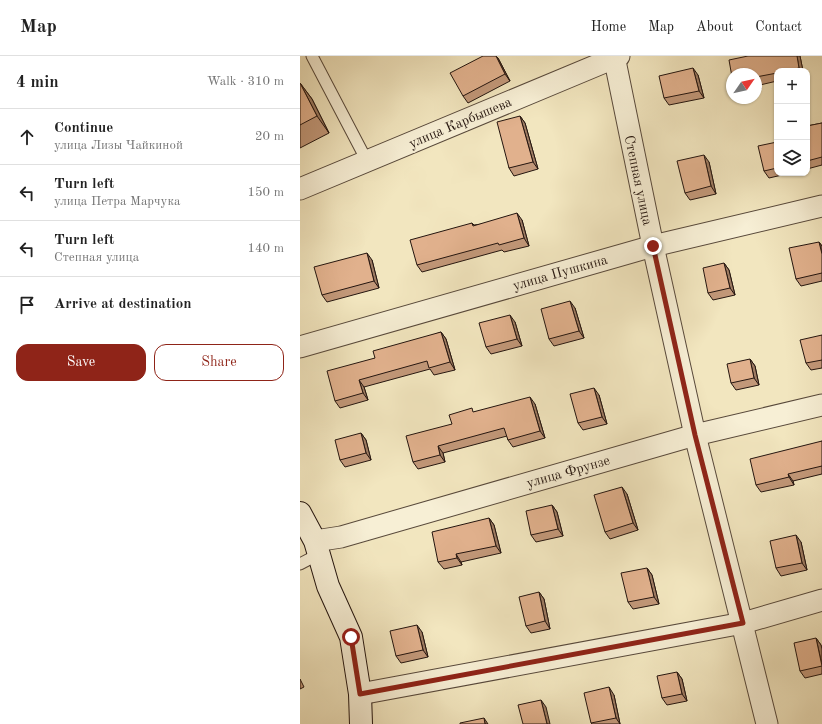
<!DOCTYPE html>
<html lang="en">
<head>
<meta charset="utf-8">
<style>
  :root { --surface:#fff; --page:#f2f2f2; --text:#222; --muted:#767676; --line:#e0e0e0; --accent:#8f2418 }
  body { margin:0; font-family:"Old Standard TT",serif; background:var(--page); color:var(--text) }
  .controls { position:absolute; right:12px; top:12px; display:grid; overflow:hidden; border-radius:8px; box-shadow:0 1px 3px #0004 }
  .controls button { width:36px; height:36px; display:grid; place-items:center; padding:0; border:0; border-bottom:1px solid var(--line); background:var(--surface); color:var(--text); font:20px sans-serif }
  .compass { position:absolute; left:426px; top:12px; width:36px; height:36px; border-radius:50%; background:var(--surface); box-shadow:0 1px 3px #0004; rotate:56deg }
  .stop { position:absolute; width:12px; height:12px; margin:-9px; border:3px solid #8f2418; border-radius:50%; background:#fff }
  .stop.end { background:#8f2418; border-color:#fff; box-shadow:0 1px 4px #0008 }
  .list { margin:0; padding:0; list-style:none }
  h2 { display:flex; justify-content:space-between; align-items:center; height:52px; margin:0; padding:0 16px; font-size:17px }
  h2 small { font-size:13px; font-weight:400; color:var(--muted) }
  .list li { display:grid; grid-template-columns:26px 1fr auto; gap:12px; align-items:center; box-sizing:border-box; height:56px; padding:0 16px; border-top:1px solid var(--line) }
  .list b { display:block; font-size:15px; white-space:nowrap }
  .list p { margin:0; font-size:13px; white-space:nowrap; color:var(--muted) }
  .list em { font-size:13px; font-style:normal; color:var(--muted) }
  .actions { display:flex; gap:8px; padding:12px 16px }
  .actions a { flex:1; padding:9px 0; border:1px solid var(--accent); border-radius:12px; text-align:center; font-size:14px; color:var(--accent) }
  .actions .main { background:var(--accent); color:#fff }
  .icon { flex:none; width:22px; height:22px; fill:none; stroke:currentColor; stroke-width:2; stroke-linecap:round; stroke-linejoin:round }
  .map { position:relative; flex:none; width:522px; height:668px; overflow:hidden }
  header { display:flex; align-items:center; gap:24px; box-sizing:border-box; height:56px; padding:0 20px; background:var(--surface); border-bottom:1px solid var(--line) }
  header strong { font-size:19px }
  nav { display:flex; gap:22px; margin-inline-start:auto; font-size:14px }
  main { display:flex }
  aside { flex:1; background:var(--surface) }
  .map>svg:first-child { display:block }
</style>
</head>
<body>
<header>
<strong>Map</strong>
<nav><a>Home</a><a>Map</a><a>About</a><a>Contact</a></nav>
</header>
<main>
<aside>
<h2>4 min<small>Walk · 310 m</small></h2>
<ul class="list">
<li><svg class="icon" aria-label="ahead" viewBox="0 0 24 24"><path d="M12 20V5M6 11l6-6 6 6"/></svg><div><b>Continue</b><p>улица Лизы Чайкиной</p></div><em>20 m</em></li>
<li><svg class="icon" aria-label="left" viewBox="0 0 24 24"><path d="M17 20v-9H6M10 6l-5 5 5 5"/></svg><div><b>Turn left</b><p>улица Петра Марчука</p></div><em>150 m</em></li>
<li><svg class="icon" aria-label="left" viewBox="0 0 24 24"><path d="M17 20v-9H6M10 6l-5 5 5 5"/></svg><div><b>Turn left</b><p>Степная улица</p></div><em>140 m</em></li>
<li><svg class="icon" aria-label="arrive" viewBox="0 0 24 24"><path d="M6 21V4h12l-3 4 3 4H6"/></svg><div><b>Arrive at destination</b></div></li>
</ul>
<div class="actions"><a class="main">Save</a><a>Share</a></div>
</aside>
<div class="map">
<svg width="522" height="668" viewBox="0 0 522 668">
  <rect width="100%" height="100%" fill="#f2e6bf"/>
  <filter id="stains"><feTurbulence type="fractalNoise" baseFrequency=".005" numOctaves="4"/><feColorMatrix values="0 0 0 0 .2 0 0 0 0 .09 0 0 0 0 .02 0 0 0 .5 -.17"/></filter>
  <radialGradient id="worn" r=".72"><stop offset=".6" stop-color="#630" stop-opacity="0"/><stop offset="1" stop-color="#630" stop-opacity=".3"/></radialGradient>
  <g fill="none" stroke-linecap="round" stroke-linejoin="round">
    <g stroke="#58493b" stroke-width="13">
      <g id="lane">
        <polyline points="12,0 67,105"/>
        <polyline points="0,508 19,498"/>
      </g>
    </g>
    <g stroke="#58493b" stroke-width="23">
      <g id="street">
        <polyline points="314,0 353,190 395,379 467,668"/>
        <polyline points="0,133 319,0"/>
        <polyline points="0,291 353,190 522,150"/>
        <polyline points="15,485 41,481 395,379 522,349"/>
        <polyline points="60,638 443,567 522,544"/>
      </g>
    </g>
    <g stroke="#24150f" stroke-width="24">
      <polyline id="secondary" points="0,457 15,485 28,530 51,581 60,638 61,668"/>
    </g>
    <use href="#lane" stroke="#f7efd5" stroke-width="11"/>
    <use href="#street" stroke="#f7efd5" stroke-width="21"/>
    <use href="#secondary" stroke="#f7efd5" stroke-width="22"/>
  </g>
  <g fill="#c29879" stroke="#24150f">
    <polygon points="448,0 500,0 503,15 477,15 477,25 460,29 461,33 456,34 456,18"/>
    <polygon points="198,2 210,25 168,47 163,40"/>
    <polygon points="398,19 404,42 369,49 364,42"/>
    <polygon points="0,27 12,43 29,77 0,92"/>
    <polygon points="220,60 225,67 238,113 214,120 209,112"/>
    <polygon points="522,67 522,109 507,113 507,70"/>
    <polygon points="477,86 477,117 491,117 469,122 464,115"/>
    <polygon points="409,106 416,138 390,144 385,137"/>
    <polygon points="222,164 229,190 204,196 202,194 122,216 117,209 172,167 174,169"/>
    <polygon points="519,186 522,190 522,225 501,230 496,223"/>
    <polygon points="72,204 79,232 27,246 22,239"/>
    <polygon points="424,207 429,214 435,239 413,244 408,237"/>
    <polygon points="275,252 284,282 254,290 249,283"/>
    <polygon points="215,266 222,290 191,298 186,291"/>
    <polygon points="141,276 146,283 155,314 134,319 130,313 64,331 68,344 40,352 35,345 75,302"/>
    <polygon points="522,279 522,312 511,314 506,307"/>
    <polygon points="450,303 455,310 459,329 436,334 431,327"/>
    <polygon points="299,339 307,368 283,374 278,367"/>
    <polygon points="235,348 245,382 213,391 208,384 207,380 143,397 145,406 118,413 113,406 152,368 175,356"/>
    <polygon points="61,377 66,384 71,404 45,411 40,404"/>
    <polygon points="522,385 522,418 493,425 494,429 461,436 456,429"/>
    <polygon points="327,438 338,474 310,483 305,476"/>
    <polygon points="252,449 257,456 263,480 236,486 231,479"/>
    <polygon points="189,462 194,469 201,497 161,506 162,509 144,513 138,506"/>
    <polygon points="501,486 507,514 481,520 476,512"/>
    <polygon points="347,512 352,519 359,548 333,553 328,546"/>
    <polygon points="239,536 244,543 250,573 231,577 226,570"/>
    <polygon points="122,576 128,601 101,607 96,600"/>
    <polygon points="516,582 521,589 522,593 522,618 505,622 500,615"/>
    <polygon points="377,616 382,623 387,645 367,649 362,642"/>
    <polygon points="0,623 4,631 0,633"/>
    <polygon points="314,639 320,668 292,668 291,667"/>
  </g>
  <g fill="#9e7c63" stroke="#24150f">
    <polygon points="196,0 198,2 210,25 205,18"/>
    <polygon points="497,0 500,0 503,15 501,15 499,12"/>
    <polygon points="393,12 398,19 404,42 399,35"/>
    <polygon points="456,24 460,29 461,33 456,26"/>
    <polygon points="0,27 12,43 29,77 17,60"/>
    <polygon points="220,60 225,67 238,113 233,106"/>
    <polygon points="404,99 409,106 416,138 411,130"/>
    <polygon points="217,157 222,164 229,190 224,182"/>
    <polygon points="519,186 522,190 522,198"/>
    <polygon points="67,197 72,204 79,232 74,225"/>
    <polygon points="424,207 429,214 435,239 430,232"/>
    <polygon points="270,245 275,252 284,282 279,275"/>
    <polygon points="210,259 215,266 222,290 217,283"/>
    <polygon points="141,276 146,283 155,314 150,306"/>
    <polygon points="450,303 455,310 459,329 454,322"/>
    <polygon points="59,324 64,331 68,344 63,337"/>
    <polygon points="294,332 299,339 307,368 302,361"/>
    <polygon points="230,341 235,348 245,382 240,375"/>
    <polygon points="61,377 66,384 71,404 66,397"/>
    <polygon points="138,390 143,397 145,406 140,399"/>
    <polygon points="488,418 493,425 494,429 489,421"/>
    <polygon points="322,431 327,438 338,474 333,467"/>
    <polygon points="252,449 257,456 263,480 258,473"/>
    <polygon points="189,462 194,469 201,497 196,490"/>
    <polygon points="496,479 501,486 507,514 502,507"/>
    <polygon points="156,498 161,506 162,509 157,502"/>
    <polygon points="347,512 352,519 359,548 354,541"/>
    <polygon points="239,536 244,543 250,573 245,565"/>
    <polygon points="117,569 122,576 128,601 123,594"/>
    <polygon points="516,582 521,589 522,593 522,609"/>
    <polygon points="377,616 382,623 387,645 382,638"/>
    <polygon points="309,631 314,639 320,668 316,662"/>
    <polygon points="241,644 246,651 250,668 247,668"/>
    <polygon points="184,662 188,668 185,668"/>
  </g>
  <g fill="#e1b18d" stroke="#24150f">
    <polygon points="183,0 196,0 205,18 163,40 150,17"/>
    <polygon points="448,0 497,0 499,12 485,15 477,15 477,17 456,21 456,18 432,18 432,21 429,4"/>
    <polygon points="393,12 399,35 364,42 359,20"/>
    <polygon points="0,27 17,60 0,69"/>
    <polygon points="220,60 233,106 209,112 197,66"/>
    <polygon points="522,67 522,101 507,105 507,70"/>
    <polygon points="477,86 477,112 464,115 458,90"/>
    <polygon points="404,99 411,130 385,137 377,105"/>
    <polygon points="217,157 224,182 199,189 198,187 117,209 110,184 172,167 173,170"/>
    <polygon points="519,186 522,198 522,217 496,223 489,192"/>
    <polygon points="67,197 74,225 22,239 14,211"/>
    <polygon points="424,207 430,232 408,237 403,212"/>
    <polygon points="270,245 279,275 249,283 241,253"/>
    <polygon points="210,259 217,283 186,291 179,267"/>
    <polygon points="141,276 150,306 129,312 127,305 59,324 63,337 35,345 27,315 75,302 73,295"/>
    <polygon points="522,279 522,304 506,307 500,284"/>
    <polygon points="450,303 454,322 431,327 427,308"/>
    <polygon points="294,332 302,361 278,367 270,338"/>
    <polygon points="230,341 240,375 208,384 204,372 138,390 140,399 113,406 106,380 152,368 149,359 172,352 173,356"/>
    <polygon points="61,377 66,397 40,404 35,384"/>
    <polygon points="522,385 522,410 488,418 489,421 456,429 450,403"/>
    <polygon points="322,431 333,467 305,476 294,439"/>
    <polygon points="252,449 258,473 231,479 226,455"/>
    <polygon points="189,462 196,490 156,498 157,502 138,506 132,476"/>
    <polygon points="496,479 502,507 476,512 470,485"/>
    <polygon points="347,512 354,541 328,546 321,517"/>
    <polygon points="239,536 245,565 226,570 219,541"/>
    <polygon points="117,569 123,594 96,600 90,575"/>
    <polygon points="516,582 522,610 500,615 494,587"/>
    <polygon points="377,616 382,638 362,642 357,620"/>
    <polygon points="309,631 316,662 291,667 284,637"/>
    <polygon points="241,644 247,668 223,668 218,649"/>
    <polygon points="184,662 185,668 160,668 160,667"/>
  </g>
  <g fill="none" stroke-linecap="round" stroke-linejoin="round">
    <polyline stroke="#8f2418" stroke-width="5" points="51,581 60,638 443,567 395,379 353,190"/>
  </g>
  <g text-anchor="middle" stroke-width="4" stroke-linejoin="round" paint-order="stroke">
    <g font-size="14" fill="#24150f" stroke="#f7efd5">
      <text transform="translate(160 66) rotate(-23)" y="5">улица Карбышева</text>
      <text transform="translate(339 124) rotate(78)" y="5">Степная улица</text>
      <text transform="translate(260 216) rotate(-16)" y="5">улица Пушкина</text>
      <text transform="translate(268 415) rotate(-16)" y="5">улица Фрунзе</text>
    </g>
  </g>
  <rect width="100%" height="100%" filter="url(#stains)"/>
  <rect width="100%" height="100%" fill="url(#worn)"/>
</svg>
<div class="controls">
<button>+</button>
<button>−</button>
<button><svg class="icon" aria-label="layers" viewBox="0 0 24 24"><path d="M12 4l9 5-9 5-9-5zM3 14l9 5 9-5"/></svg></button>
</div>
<svg class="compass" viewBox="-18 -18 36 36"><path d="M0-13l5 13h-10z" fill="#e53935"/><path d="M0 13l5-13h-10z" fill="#767676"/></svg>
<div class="stop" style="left:51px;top:581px"></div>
<div class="stop end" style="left:353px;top:190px"></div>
</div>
</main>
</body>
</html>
